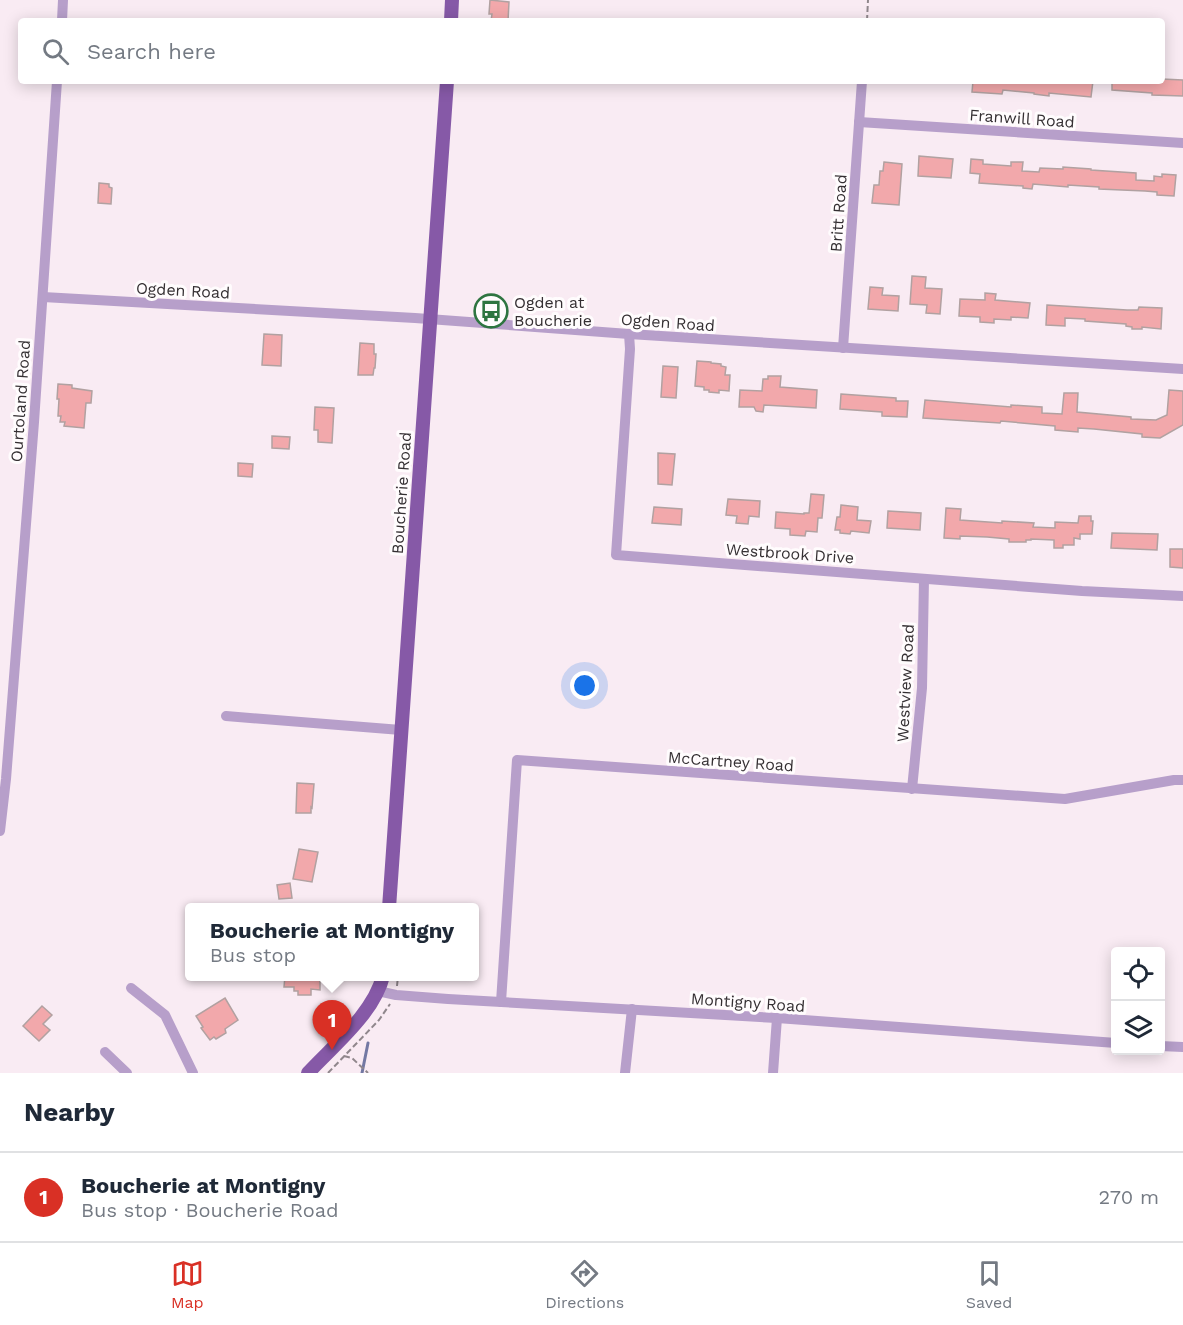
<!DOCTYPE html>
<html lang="en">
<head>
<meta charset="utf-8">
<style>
  :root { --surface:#fff; --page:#f2f2f3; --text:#1f2937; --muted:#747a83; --line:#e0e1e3; --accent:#d93025 }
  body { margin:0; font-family:"Work Sans",sans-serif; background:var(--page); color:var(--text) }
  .controls { position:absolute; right:18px; bottom:18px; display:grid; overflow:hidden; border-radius:6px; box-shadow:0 3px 15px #0003 }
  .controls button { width:54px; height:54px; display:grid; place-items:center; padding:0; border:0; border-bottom:2px solid var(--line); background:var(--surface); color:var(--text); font:30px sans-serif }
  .you { position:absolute; left:585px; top:686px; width:21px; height:21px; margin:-15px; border:4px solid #fff; border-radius:50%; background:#1a73e8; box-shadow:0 0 0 9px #1a73e833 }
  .badge { display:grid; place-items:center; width:39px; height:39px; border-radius:50%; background:var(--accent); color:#fff; font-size:20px; font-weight:700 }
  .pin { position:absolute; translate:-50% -50px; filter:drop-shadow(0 2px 3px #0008) }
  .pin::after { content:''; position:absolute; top:32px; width:21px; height:18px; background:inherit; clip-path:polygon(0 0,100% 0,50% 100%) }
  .popup { position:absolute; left:185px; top:903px; width:294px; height:78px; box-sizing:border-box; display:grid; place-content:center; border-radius:6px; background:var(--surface); filter:drop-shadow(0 2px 4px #0005); font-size:20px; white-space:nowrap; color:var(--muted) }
  .popup b { font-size:22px; color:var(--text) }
  .popup::after { content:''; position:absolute; left:50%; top:100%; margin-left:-12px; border:12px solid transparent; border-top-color:var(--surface) }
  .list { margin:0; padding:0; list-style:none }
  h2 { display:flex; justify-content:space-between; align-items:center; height:78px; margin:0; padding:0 24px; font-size:26px }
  h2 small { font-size:20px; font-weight:400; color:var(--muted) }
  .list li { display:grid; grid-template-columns:39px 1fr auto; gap:18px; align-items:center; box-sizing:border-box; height:90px; padding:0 24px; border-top:2px solid var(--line) }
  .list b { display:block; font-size:22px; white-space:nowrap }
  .list p { margin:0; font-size:20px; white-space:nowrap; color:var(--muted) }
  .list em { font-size:20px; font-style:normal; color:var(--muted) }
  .icon { flex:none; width:33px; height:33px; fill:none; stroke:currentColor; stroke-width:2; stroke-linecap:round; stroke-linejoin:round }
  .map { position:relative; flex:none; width:1183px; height:1073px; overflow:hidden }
  .search { position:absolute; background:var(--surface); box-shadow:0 3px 15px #0003; left:18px; right:18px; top:18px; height:66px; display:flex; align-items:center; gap:15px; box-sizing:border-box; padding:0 21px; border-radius:6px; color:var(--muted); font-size:22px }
  .sheet { height:168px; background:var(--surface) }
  nav { display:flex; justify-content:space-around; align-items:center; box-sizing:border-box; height:84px; border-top:2px solid var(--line); background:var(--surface); font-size:16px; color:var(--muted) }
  nav a { display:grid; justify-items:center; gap:3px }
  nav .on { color:var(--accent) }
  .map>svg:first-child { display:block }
</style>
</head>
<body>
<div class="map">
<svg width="1183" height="1073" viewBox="0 0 1183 1073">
  <rect width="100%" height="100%" fill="#f9ebf3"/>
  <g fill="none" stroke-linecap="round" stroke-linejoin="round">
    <polyline stroke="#7378a3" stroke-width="3" points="362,1073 368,1043"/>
  </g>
  <g fill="#f2a8ab" stroke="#b1a1a1" stroke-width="1.5">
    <polygon points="490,0 509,2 508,21 491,21 492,14 489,14"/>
    <polygon points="1162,79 1183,80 1183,96 1152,95 1152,93 1112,90 1112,81 1162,81"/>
    <polygon points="973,81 1093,81 1091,97 1049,93 1049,96 1034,94 1034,93 1003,90 1002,94 972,92"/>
    <polygon points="919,156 953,159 951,178 918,176"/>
    <polygon points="971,159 983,160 983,164 1011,166 1011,162 1023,162 1022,171 1039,172 1040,168 1063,169 1063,167 1091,169 1091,170 1136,173 1136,180 1154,181 1154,176 1162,177 1162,174 1176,175 1174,196 1157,195 1157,192 1145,191 1099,189 1099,187 1068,185 1068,187 1033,184 1032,189 1023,188 1023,186 979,183 980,174 970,173"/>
    <polygon points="884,162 902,164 899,205 872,203 874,185 879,185 880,171 883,171"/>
    <polygon points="99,183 109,184 109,187 112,188 111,204 98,203"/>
    <polygon points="912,276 926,277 925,288 942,289 940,314 926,313 927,305 910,304"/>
    <polygon points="870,287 883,288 882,295 899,296 898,311 868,309"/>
    <polygon points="985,293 996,294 995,300 1030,303 1028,318 1011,317 1011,320 994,319 994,323 980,322 980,317 959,316 960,299 985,300"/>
    <polygon points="1047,305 1127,310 1138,310 1139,307 1162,308 1161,329 1142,327 1142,329 1132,329 1132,327 1126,326 1126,324 1085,321 1085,319 1065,318 1065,326 1046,325"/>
    <polygon points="264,334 282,335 281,366 262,365"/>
    <polygon points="360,343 374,344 374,354 376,354 375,368 374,368 373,375 358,375"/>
    <polygon points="697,361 711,362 711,363 721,364 721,366 726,367 725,375 730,375 729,391 719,390 719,393 709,392 709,390 704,390 704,387 695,386"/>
    <polygon points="663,366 678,367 676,398 661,397"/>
    <polygon points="768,376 781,376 780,387 817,390 816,408 764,405 763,412 756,411 754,407 739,407 740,390 762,391 763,379 768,379"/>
    <polygon points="58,384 72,385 72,388 92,391 91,403 86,403 84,428 64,426 65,422 60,422 61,416 58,416 59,399 57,399"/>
    <polygon points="1169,390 1183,391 1183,425 1160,438 1142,437 1142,434 1094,429 1078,428 1078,432 1055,430 1055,426 1001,421 1000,423 923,418 925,400 1011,407 1011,405 1042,407 1042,413 1062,414 1064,393 1078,393 1077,412 1131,417 1131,419 1156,420 1167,415"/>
    <polygon points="841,394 896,398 896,401 908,401 907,417 882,416 882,412 840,409"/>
    <polygon points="315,407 334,408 332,443 318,442 318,430 314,430"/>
    <polygon points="272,436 290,437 289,449 272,448"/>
    <polygon points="658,453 675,454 672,485 658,484"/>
    <polygon points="238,463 253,464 252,477 238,476"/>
    <polygon points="811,494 824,495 822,518 818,518 817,532 806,531 805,536 790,535 790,529 775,528 776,512 804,514 804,513 809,513"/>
    <polygon points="728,499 760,501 759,517 749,516 748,524 736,523 737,516 726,515"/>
    <polygon points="841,505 858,507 857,520 871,521 869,533 851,531 850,534 840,533 840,530 835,530 837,517 840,517"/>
    <polygon points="654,507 682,509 681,525 652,523"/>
    <polygon points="946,508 961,509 960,520 1002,523 1002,521 1034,523 1033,527 1055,528 1055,522 1078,523 1079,516 1091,516 1091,521 1093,521 1092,534 1080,534 1080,539 1074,538 1074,545 1063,545 1063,548 1054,548 1054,540 1031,539 1031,540 1026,540 1026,542 1009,542 1009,539 987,537 960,536 960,539 944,538"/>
    <polygon points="888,511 921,513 920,530 887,528"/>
    <polygon points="1112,533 1158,534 1157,550 1111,548"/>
    <polygon points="1170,549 1183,549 1183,568 1170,567"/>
    <polygon points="297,783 314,784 312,808 311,807 311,813 296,813"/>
    <polygon points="299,849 318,852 312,882 293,879"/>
    <polygon points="290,883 292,898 279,899 277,885"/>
    <polygon points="285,976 320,977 320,990 311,989 311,995 298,995 298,991 294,991 294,987 284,987"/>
    <polygon points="225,998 238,1020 225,1029 226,1033 216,1039 214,1037 210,1040 201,1028 203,1027 196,1016"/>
    <polygon points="42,1006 52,1015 43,1024 50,1030 39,1041 23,1026"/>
  </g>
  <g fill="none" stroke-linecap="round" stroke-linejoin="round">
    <g stroke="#90878c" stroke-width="2" stroke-dasharray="6 3" stroke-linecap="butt">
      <polyline points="867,21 868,0"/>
      <polyline points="397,986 398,976"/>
      <polyline points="344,1056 352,1058 368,1073"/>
      <polyline points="328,1073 379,1020 390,1004"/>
    </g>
    <g stroke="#b79fca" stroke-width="10">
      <polyline points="62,21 63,0"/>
      <polyline points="859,122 1183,143"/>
      <polyline points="43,297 415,318 629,334 1183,369"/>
      <polyline points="629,334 630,349 616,555 1082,591 1183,596"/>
      <polyline points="843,348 862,81"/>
      <polyline points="226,716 401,730"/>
      <polyline points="912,789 922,688 924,579"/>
      <polyline points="0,831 6,779 34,422 57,81"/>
      <polyline points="131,988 165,1015 193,1073"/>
      <polyline points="378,991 396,995 448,999 777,1018 1116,1043"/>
      <polyline points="501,1002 517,760 1065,799 1174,780 1183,780"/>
      <polyline points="1160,1046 1183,1047"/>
      <polyline points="105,1052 127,1073"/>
      <polyline points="625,1073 632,1009"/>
      <polyline points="773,1073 777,1018"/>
    </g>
    <g stroke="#8659a7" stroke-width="14">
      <polyline points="451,21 452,0"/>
      <polyline points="389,908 447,81"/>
      <path d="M308,1073C333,1046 374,1013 383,976"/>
    </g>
  </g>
  <defs>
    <g id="bus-ring" transform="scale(1.725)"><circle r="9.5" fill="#fffcfd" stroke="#2e7541" stroke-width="1.5"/><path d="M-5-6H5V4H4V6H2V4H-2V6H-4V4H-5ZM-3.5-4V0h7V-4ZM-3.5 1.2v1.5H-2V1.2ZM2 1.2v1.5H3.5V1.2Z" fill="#2e7541"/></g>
  </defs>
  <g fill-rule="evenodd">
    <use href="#bus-ring" x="491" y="311"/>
  </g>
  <g text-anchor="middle" stroke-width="6" stroke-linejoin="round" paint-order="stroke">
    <g font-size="16" fill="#342f32" stroke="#fffcfd">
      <text transform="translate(1022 118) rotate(4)" y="6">Franwill Road</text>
      <text transform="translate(838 213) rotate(-86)" y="6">Britt Road</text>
      <text transform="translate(183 290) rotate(3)" y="6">Ogden Road</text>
      <text transform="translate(668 322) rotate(4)" y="6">Ogden Road</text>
      <text transform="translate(20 401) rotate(-86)" y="6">Ourtoland Road</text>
      <text transform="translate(401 493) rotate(-86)" y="6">Boucherie Road</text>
      <text transform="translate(790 553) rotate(4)" y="6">Westbrook Drive</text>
      <text transform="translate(905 683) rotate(-87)" y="6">Westview Road</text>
      <text transform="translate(731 761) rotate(4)" y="6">McCartney Road</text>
      <text transform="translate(748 1002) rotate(4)" y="6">Montigny Road</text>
    </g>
    <g font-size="16" fill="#342f32" stroke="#fffcfd" text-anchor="start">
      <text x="514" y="308">Ogden at<tspan x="514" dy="18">Boucherie</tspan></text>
    </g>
  </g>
</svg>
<div class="controls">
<button><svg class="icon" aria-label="locate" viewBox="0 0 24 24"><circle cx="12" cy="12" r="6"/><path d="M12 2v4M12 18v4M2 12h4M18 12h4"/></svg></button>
<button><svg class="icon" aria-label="layers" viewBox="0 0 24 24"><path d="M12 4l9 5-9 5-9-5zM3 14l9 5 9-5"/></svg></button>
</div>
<div class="you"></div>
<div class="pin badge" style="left:332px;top:1050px">1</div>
<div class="popup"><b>Boucherie at Montigny</b>Bus stop</div>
<div class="search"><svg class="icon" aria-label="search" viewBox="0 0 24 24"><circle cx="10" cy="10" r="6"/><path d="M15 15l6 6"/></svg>Search here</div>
</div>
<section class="sheet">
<h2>Nearby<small></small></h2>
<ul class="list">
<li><span class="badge">1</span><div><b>Boucherie at Montigny</b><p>Bus stop · Boucherie Road</p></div><em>270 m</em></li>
</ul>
</section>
<nav>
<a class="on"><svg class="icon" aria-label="map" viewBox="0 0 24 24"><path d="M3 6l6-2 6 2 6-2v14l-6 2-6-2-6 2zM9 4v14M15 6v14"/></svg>Map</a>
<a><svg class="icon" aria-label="directions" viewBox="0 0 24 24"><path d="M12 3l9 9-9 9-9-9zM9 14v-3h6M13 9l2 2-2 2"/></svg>Directions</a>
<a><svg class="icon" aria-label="saved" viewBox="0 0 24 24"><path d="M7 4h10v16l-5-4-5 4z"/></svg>Saved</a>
</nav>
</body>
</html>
